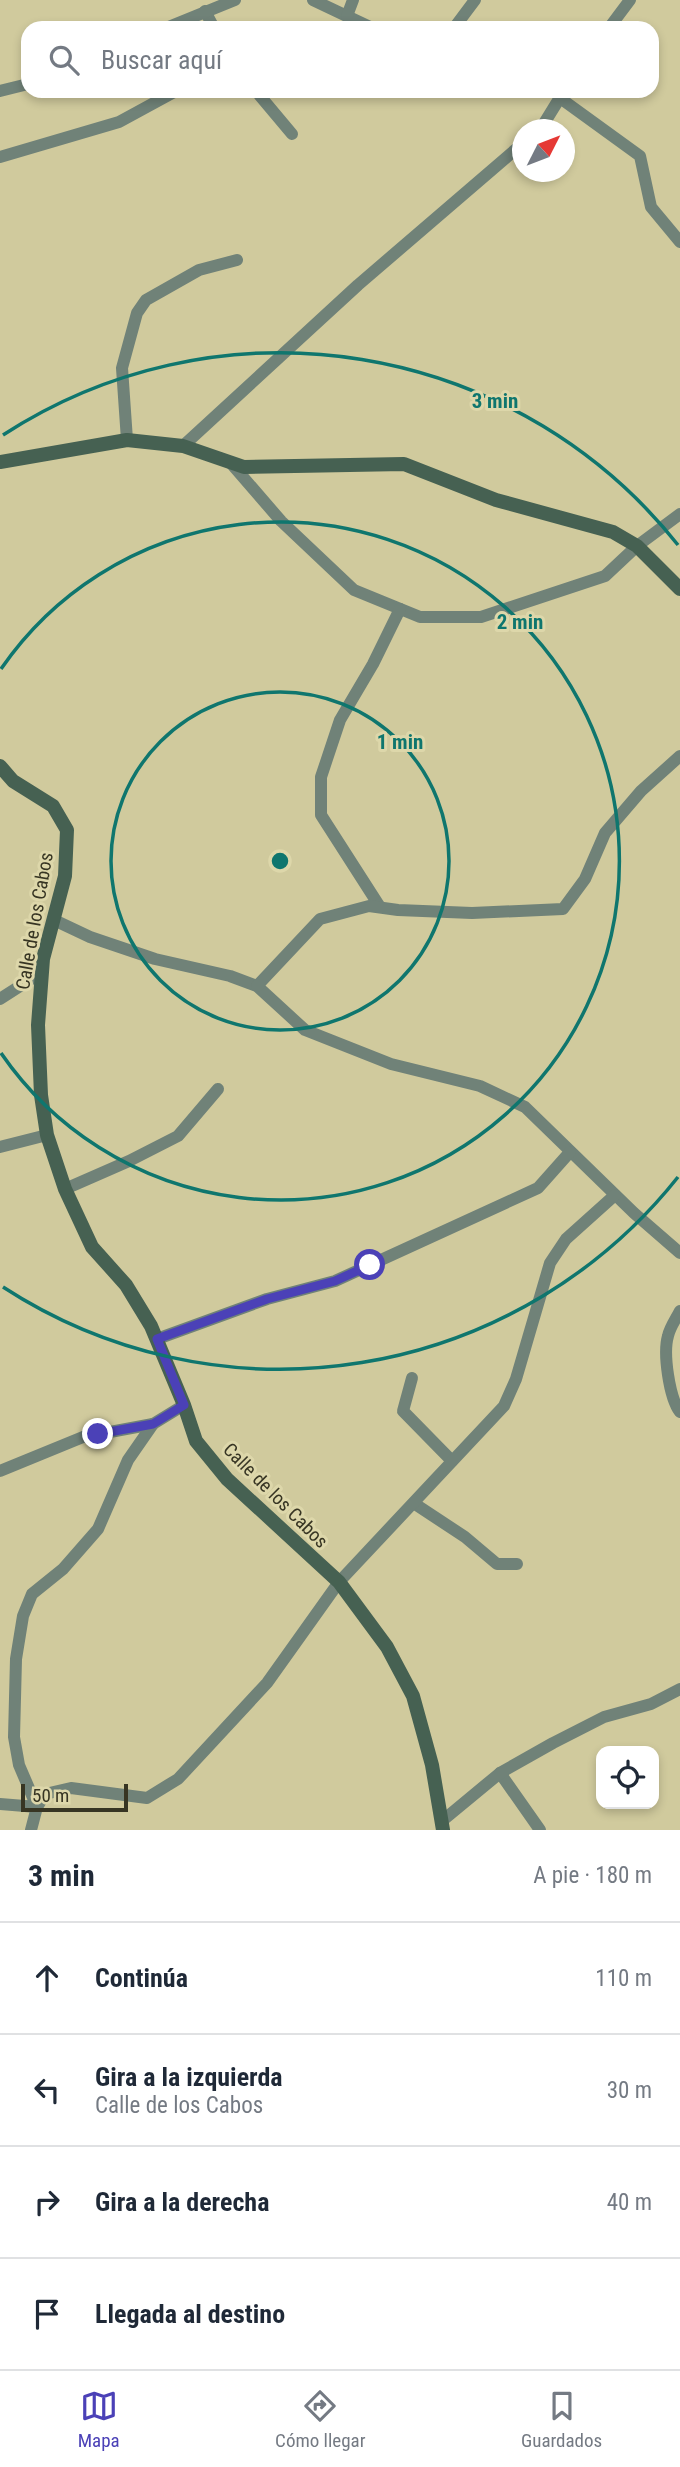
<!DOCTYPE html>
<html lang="es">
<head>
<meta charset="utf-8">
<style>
  :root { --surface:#fff; --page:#f2f2f3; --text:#1f2937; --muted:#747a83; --line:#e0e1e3; --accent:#4b41b7 }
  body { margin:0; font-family:"Roboto Condensed",sans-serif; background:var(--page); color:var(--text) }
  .controls { position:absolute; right:21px; bottom:21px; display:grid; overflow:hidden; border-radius:14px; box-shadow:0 4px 10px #0003 }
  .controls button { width:63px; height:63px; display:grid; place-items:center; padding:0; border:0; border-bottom:2px solid var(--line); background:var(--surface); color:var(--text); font:35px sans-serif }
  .compass { position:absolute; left:512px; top:119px; width:63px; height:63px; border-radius:50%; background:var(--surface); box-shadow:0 4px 10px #0003; rotate:48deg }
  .scale { position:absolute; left:21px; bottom:18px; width:107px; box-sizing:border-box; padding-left:7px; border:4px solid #373523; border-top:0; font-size:19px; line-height:24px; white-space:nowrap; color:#373523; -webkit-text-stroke:5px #ddd7aa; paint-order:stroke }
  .stop { position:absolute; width:21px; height:21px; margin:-16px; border:5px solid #4b41b7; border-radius:50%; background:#fff }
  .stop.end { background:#4b41b7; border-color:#fff; box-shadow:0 2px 7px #0008 }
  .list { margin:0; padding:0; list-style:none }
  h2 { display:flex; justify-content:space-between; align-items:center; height:91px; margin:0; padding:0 28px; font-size:30px }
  h2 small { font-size:23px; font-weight:400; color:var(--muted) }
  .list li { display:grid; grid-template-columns:46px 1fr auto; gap:21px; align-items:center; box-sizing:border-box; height:112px; padding:0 28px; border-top:2px solid var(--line) }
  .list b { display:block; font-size:26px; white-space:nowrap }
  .list p { margin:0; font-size:23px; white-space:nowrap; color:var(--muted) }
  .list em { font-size:23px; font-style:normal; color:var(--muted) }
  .icon { flex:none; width:38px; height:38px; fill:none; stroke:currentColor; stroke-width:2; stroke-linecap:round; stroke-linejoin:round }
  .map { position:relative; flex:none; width:680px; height:1830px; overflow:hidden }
  .search { position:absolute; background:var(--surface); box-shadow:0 4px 10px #0003; left:21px; right:21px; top:21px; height:77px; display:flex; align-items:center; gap:18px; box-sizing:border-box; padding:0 24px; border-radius:21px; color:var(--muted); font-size:26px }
  .sheet { height:539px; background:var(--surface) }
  nav { display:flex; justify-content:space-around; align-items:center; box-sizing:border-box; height:98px; border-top:2px solid var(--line); background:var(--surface); font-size:19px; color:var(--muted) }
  nav a { display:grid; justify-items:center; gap:4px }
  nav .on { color:var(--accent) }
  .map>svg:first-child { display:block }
</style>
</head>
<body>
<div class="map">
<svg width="680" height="1830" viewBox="0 0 680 1830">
  <rect width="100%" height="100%" fill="#d0ca9d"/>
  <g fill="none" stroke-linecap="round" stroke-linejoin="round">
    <g stroke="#708278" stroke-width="12">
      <polyline points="313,0 372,28"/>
      <polyline points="205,11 214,28"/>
      <polyline points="347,16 353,0"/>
      <polyline points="166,28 235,0"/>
      <polyline points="454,28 475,0"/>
      <polyline points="609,28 630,0"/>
      <polyline points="0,91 28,84"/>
      <polyline points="256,91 292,134"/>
      <polyline points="560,98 640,156 651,207 680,242"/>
      <polyline points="540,130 564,91"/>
      <polyline points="0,157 119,122 176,91"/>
      <polyline points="127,440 122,368 137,313 146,300 199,270 237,260"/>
      <polyline points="183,446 358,285 522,144"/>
      <polyline points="230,462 281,521 354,590 420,617 481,617 605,576 637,546 680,514"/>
      <polyline points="380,907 321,815 321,777 340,720 373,664 400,609"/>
      <polyline points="54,920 90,937 155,959 230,976 257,986 305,1030 391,1064 480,1086 525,1107 634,1213 680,1253"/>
      <polyline points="257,986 320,919 369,906 398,910 472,913 563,909 585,879 605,833 641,791 680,756"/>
      <polyline points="0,999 42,972"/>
      <polyline points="0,1147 47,1135"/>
      <polyline points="65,1189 129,1161 178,1136 218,1089"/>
      <path d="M680,1311C676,1319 670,1327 668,1336C663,1353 669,1397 680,1412"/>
      <polyline points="157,1339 267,1299 335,1281 538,1188 570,1152"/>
      <polyline points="412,1378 403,1411 452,1461"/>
      <polyline points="0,1471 83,1437 153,1424 184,1405"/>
      <polyline points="415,1504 465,1537 497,1564 517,1564"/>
      <polyline points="500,1773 540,1830"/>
      <polyline points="0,1804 37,1807 19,1765 14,1737 16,1659 23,1616 32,1594 63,1569 98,1529 128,1460 153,1424"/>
      <polyline points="442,1821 500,1773 553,1743 604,1717 651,1704 680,1689"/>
      <polyline points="31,1830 37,1807 45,1794 71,1788 147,1798 178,1779 267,1683 339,1582 504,1406 516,1379 550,1263 566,1239 615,1195"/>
    </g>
    <g stroke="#466152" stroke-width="14">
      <polyline points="0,462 127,440 183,446 244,467 404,464 496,500 613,532 637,546 680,589"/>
      <polyline points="0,766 13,781 53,806 67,830 65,876 43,959 38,1025 41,1095 47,1135 65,1189 92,1247 126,1285 151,1326 184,1405 196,1441 227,1479 339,1582 387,1647 413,1696 432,1765 443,1830"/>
    </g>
  </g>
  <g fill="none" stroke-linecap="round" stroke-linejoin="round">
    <polyline stroke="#4b41b7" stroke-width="9" points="98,1434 153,1424 184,1405 157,1339 267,1299 335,1281 370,1265"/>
  </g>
  <g fill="none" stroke="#0f766e" stroke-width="3.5">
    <circle cx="280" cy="861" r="169"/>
    <path d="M1 669A339 339 0 1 1 1 1053"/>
    <path d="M678 1177A508 508 0 0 1 3 1287M3 435A508 508 0 0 1 678 545"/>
  </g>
  <g text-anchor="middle" stroke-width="6" stroke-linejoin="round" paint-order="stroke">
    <g font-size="19" fill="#373523" stroke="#ddd7aa">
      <text transform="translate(34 921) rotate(-80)" y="7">Calle de los Cabos</text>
      <text transform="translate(276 1495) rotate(45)" y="7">Calle de los Cabos</text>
    </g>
  </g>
  <circle cx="280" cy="861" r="10" fill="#0f766e" stroke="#ddd7aa" stroke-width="3.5"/>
  <g font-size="21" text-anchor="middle" font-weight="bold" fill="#0f766e" stroke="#ddd7aa" stroke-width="6" stroke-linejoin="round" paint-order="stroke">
    <text x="495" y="408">3 min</text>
    <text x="520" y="629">2 min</text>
    <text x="400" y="749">1 min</text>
  </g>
</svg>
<div class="controls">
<button><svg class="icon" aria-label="locate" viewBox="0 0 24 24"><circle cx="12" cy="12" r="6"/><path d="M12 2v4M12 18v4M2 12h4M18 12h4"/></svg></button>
</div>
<svg class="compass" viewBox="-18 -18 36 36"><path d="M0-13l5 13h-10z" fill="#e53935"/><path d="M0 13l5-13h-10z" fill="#747a83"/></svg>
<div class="scale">50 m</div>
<div class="stop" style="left:370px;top:1265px"></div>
<div class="stop end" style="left:98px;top:1434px"></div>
<div class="search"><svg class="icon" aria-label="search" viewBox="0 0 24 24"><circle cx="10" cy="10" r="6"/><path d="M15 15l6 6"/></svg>Buscar aquí</div>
</div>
<section class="sheet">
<h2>3 min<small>A pie · 180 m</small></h2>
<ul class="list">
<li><svg class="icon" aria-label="ahead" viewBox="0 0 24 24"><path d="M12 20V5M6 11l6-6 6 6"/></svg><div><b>Continúa</b></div><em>110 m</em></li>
<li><svg class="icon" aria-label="left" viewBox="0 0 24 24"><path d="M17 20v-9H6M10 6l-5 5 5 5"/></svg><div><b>Gira a la izquierda</b><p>Calle de los Cabos</p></div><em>30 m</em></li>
<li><svg class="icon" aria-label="right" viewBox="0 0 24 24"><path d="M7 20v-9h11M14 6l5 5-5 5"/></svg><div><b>Gira a la derecha</b></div><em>40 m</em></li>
<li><svg class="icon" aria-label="arrive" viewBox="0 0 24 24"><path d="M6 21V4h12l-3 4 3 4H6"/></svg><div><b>Llegada al destino</b></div></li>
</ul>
</section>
<nav>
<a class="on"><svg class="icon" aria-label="map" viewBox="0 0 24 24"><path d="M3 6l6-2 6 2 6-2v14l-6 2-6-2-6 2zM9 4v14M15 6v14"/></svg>Mapa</a>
<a><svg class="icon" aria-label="directions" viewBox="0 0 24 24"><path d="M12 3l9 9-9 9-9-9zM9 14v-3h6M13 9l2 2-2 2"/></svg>Cómo llegar</a>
<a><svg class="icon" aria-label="saved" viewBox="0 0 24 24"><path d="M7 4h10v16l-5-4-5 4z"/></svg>Guardados</a>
</nav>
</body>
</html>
